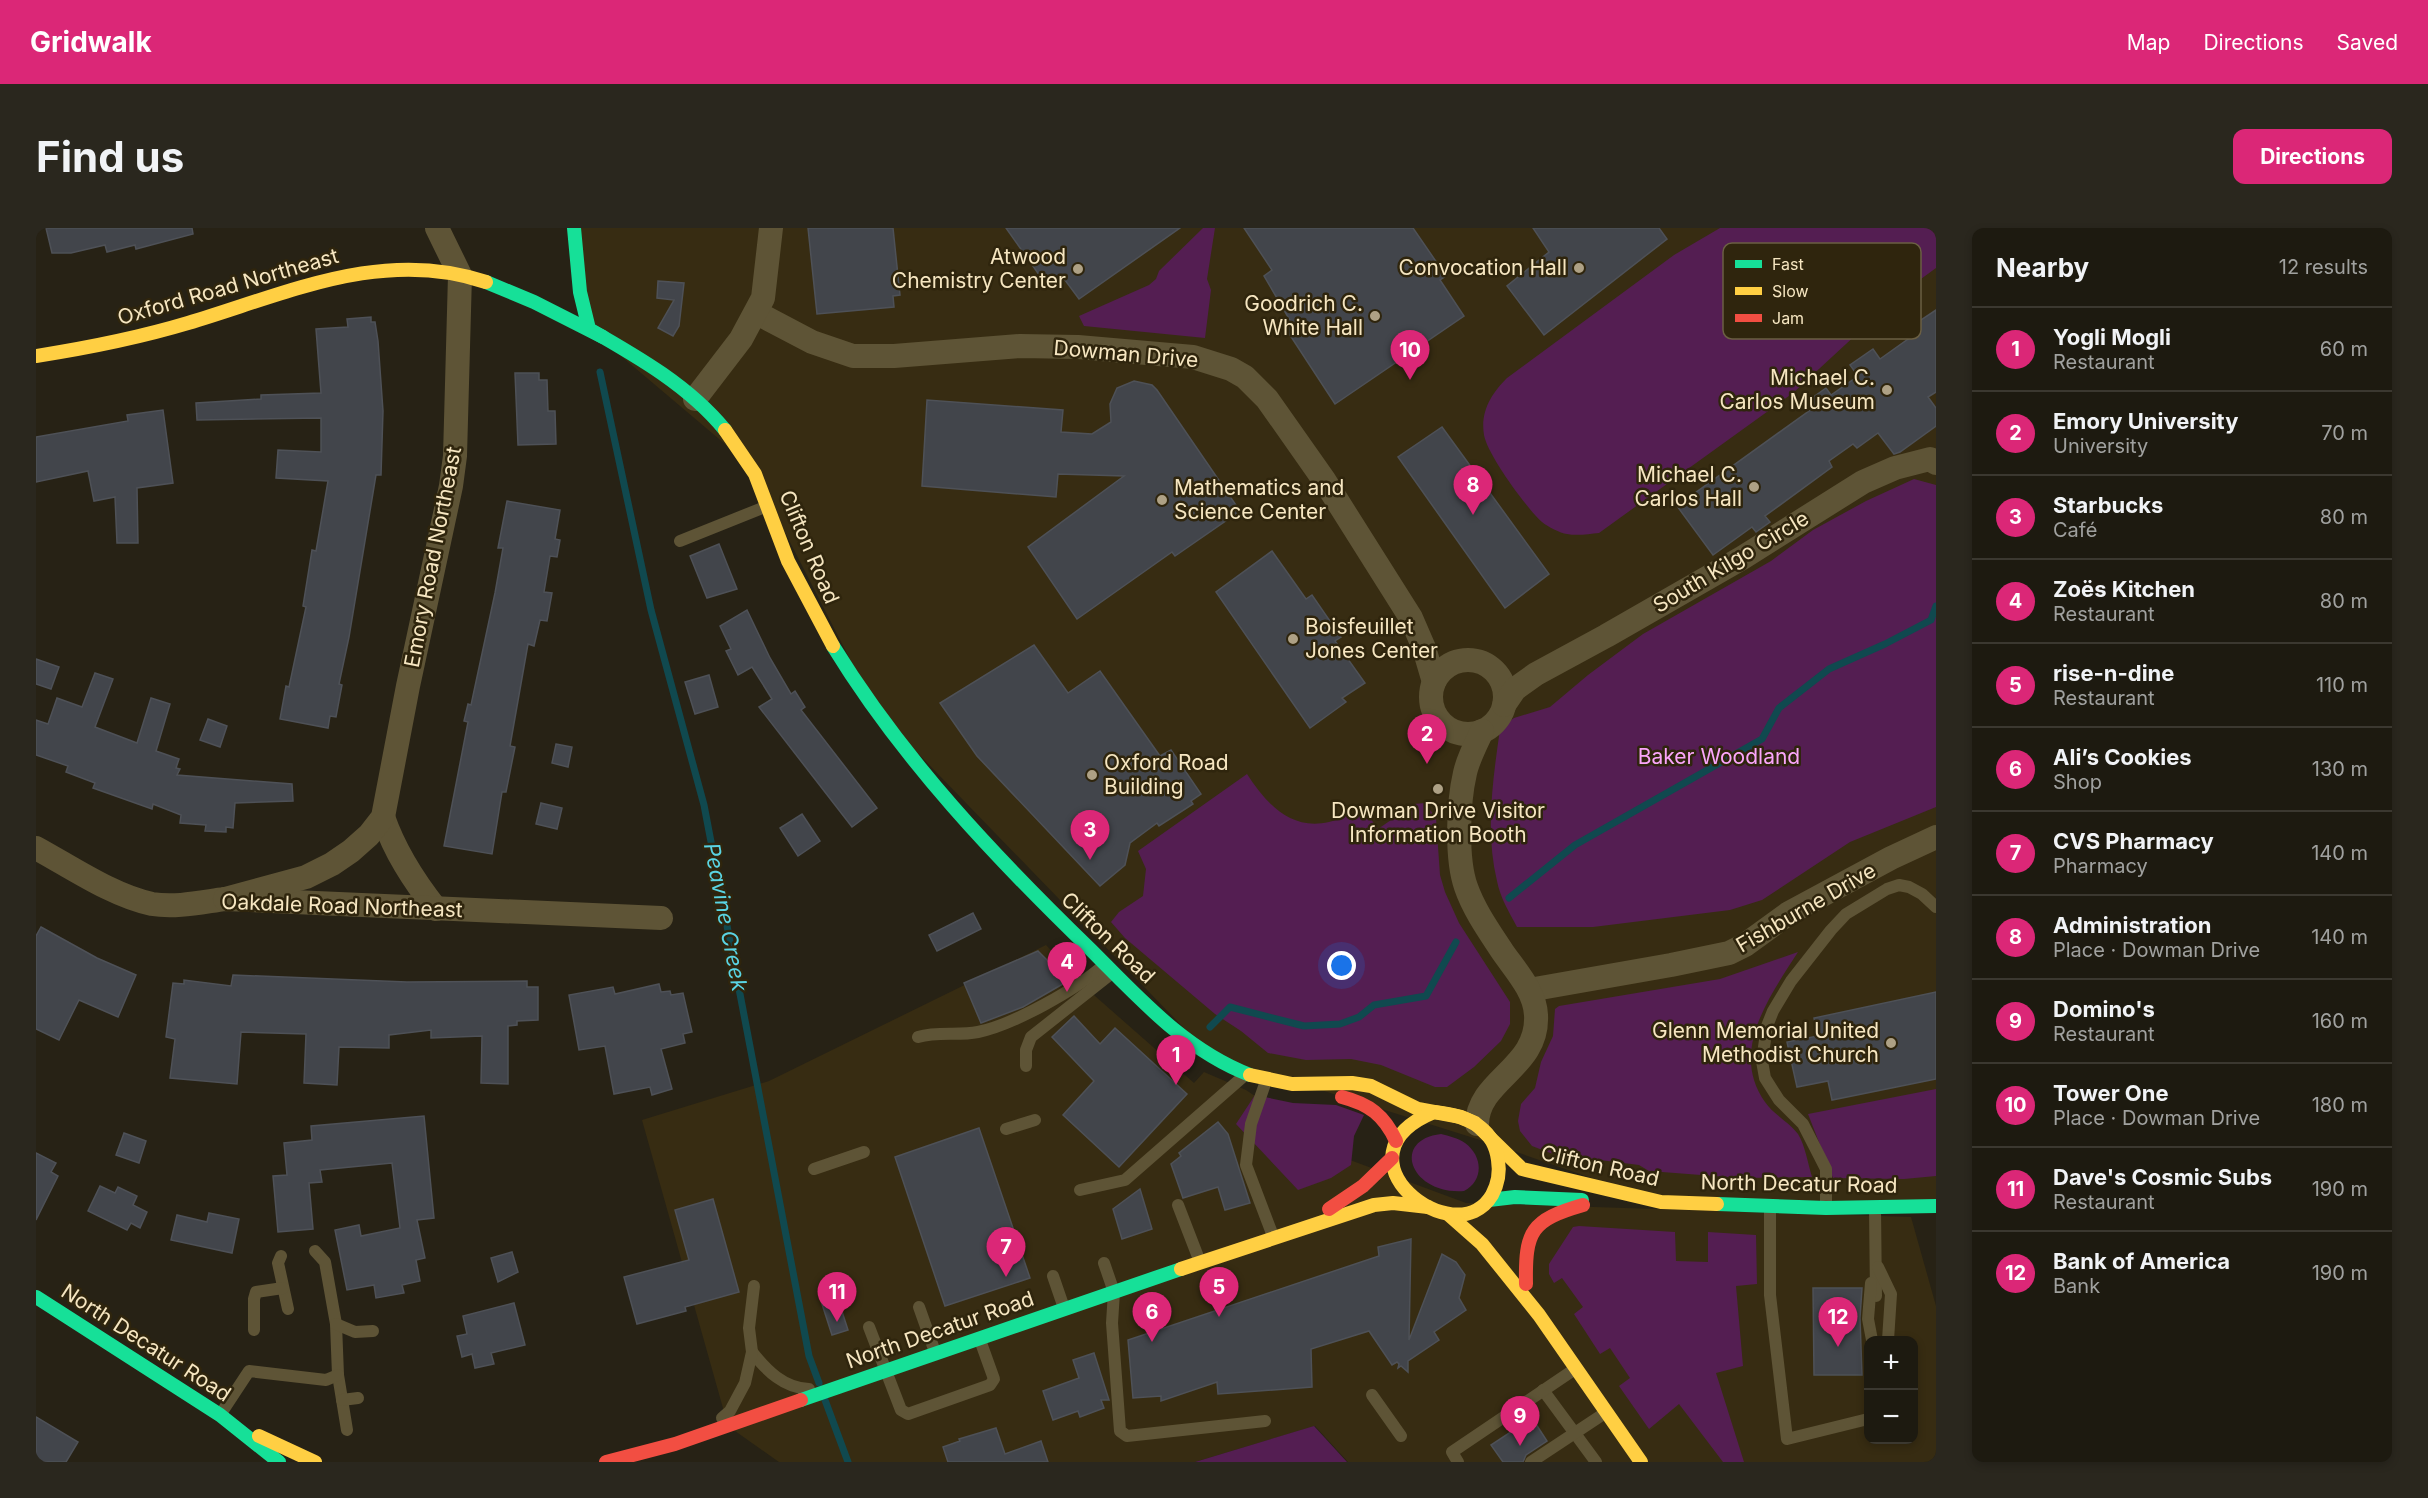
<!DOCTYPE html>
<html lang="en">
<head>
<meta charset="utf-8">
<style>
  :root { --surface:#1d1a10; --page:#2a271e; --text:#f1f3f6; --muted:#a0a19f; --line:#3b3830; --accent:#db2777 }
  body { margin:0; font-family:Inter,sans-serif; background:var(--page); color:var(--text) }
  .controls { position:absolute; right:18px; bottom:18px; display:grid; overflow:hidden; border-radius:12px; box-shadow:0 3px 9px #0003 }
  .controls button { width:54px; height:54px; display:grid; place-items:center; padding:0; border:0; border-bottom:2px solid var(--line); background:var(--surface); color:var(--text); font:30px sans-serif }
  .you { position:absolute; left:1306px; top:738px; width:21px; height:21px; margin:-15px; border:4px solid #fff; border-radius:50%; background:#1a73e8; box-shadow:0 0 0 9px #1a73e833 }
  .badge { display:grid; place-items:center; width:39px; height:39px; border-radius:50%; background:var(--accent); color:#fff; font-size:20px; font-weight:700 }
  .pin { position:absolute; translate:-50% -50px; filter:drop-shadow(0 2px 3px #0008) }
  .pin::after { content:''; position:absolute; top:32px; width:21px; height:18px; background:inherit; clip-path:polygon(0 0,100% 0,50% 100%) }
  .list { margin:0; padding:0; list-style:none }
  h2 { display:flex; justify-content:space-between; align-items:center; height:78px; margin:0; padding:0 24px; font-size:26px }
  h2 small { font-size:20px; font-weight:400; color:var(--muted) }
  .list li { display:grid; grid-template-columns:39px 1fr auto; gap:18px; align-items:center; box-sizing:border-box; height:84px; padding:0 24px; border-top:2px solid var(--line) }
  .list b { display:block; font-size:22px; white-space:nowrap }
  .list p { margin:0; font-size:20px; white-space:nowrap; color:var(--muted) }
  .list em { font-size:20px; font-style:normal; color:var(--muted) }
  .map { position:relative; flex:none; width:1900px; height:1234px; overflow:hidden; border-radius:12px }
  header { display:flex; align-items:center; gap:36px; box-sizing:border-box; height:84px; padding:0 30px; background:var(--accent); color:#fff }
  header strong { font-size:28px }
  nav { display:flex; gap:33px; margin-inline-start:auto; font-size:21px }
  .intro { display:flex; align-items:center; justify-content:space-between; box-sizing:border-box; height:144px; padding:0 36px }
  h1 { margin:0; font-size:42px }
  .button { padding:15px 27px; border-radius:12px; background:var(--accent); color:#fff; font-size:21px; font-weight:700 }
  main { display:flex; gap:36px; padding:0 36px }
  aside { flex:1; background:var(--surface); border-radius:12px; box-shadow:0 3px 9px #0003 }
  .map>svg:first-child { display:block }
</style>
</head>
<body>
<header>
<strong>Gridwalk</strong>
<nav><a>Map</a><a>Directions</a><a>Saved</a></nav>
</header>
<div class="intro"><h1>Find us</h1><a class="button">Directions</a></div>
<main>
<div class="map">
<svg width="1900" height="1234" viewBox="0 0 1900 1234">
  <rect width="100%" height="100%" fill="#272215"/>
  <g fill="#372c12" fill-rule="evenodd">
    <polygon points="538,0 1900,0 1900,978 1625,974 1460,917 1174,827 840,482 715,238 553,101"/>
    <path d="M1010,717L1059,768L1158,855L1168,844L1210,862L1314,932L1430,975L1875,989L1900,1078V1234H1312L1279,1198L1159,1234H743L692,1198L606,892L733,853ZM1832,1112H1878V1212H1832Z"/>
  </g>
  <g fill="#541e52">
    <polygon points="1167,0 1179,0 1171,51 1175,62 1169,110 1048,98 1043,88 1113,57 1120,51 1123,43"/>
    <path d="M1684,0H1900V40L1863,67L1757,165L1563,305C1553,306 1541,308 1531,306C1524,305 1512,299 1506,294C1491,281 1451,226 1448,207C1444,183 1456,165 1471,150L1638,27Z"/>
    <path d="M1878,251L1900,257V579L1814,614L1726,672L1694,682L1557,699H1481C1473,684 1464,669 1461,653C1449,603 1457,551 1464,501L1478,490L1514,479L1552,447L1607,406L1735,333L1777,302L1830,273Z"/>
    <path d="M1211,546C1230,575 1254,603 1293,594C1305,591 1317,584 1329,583L1342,601L1378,576L1389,575L1400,590L1404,647L1409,664L1423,695L1474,774V796L1465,813L1438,839L1411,859H1399L1345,837L1315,831L1270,832L1232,825L1205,803L1179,786L1089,710L1075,694L1083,684L1107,668L1110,641L1102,623Z"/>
    <path d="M1762,724C1734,768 1693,823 1729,874C1737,886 1753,894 1762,906C1769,917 1772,936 1776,949L1704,950L1613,943L1603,937L1517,926L1496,918L1484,903L1482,893L1485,876L1499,860L1505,834L1517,808L1519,781L1523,778L1684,751Z"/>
    <polygon points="1900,861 1900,948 1868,951 1797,950 1772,886"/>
    <polygon points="1219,867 1257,875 1300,877 1328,887 1318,908 1315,937 1295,950 1262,962 1200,896"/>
    <path d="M1405,906C1413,908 1422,910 1429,915C1447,928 1448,953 1428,963C1375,967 1354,912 1405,906Z"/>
    <polygon points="1543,998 1639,1004 1640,1033 1672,1034 1672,1004 1720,1007 1721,1056 1700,1058 1707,1138 1680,1145 1708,1234 1687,1234 1643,1176 1613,1201 1583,1158 1594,1150 1574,1120 1564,1126 1538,1086 1547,1079 1526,1050 1518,1055 1513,1046 1513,1036 1537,999"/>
    <polygon points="1278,1198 1311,1234 1159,1234"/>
  </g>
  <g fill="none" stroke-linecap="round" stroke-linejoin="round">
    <g stroke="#10494f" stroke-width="7">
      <polyline points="564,144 615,382 668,577 773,1128 783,1155"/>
      <polyline points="1473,670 1539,617 1726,511 1743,480 1793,441 1849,416 1895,392 1900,378"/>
      <polyline points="1174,799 1194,779 1268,798 1304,796 1323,789 1338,777 1390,768 1420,714"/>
      <polyline points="789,1172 812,1234"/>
    </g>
  </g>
  <g fill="#42454b" stroke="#4e5157" stroke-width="1.5">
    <polygon points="10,0 156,0 157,6 100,21 99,17 71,24 69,17 35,25 16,25"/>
    <polygon points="772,0 857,0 864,67 857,68 858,79 781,86"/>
    <polygon points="970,0 1144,0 1043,71 1026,48 1011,58"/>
    <polygon points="1208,0 1377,0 1410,48 1404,52 1428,88 1299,176 1248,98 1255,94 1228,48 1236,42"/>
    <polygon points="1497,0 1623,0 1631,11 1508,107 1471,58 1513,24"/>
    <polygon points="622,53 648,55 643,98 637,108 622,100 638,72 621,70"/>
    <polygon points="1900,82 1900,164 1892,169 1900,180 1900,198 1864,224 1858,226 1842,205 1821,220 1817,216 1793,233 1796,239 1729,288 1734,294 1720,304 1716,299 1677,327 1641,278 1777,180 1772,173 1790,160 1795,167 1822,148 1814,137 1837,121 1844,131 1872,111 1867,104"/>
    <polygon points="335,89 335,94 339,94 342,113 347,183 345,247 340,247 313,409 303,456 306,457 300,489 294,488 292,500 244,491 250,458 253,459 270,379 267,378 276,322 280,323 292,253 240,250 242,222 285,224 285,190 161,192 160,175 225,171 225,167 285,165 280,101 312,99 311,91"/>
    <polygon points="479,145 503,145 503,152 511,152 512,183 519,183 520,216 482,217"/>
    <polygon points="1098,153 1116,157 1121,162 1204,283 1139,328 1136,324 1041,391 992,319 1088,248 1022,246 1020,269 886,258 891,172 1027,182 1025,204 1056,206 1075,194 1074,176 1081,160"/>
    <polygon points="127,182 137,255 101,260 102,315 81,315 79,269 58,273 52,243 0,254 0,209 92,193 91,187"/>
    <polygon points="1406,199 1513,346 1469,380 1362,229"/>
    <polygon points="471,273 524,282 519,311 524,312 521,329 514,328 508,364 516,365 511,393 504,392 498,418 492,416 474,518 479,519 470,564 466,564 456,626 408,618 432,494 428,493 432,476 435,477 459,365 467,320 462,320"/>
    <polygon points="683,316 701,361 671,370 654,328"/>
    <polygon points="1236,323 1270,371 1276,367 1305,409 1299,413 1329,455 1306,470 1310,474 1274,500 1180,364"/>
    <polygon points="711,382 734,430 755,466 759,463 769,479 765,482 841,580 816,599 723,479 736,471 716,439 702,447 690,423 695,421 684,398"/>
    <polygon points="998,417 1032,465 1064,443 1124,528 1135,522 1165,566 1155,573 1157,576 1123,598 1121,595 1094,615 1089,637 1064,658 941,528 904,475"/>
    <polygon points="0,431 23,439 15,461 0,456"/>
    <polygon points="59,445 77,451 59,499 101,515 115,470 134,476 120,523 143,531 140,540 144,541 141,547 256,556 257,573 199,575 197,600 190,599 190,604 169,603 170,597 144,595 145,587 117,576 116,581 57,560 59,555 30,544 32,538 0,527 0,492 12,496 21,470 46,479"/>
    <polygon points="673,447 682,479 659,486 649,454"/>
    <polygon points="172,491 191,498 184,519 164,512"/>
    <polygon points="520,516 536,519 532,539 516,535"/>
    <polygon points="505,575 526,580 521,601 500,596"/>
    <polygon points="766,586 784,613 762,628 744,600"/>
    <polygon points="937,685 945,701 901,723 893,707"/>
    <polygon points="5,699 61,730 100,747 82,789 43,772 23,812 0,801 0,708"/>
    <polygon points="1002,723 1032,753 987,779 945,795 928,755"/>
    <polygon points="197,747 371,754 491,753 491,759 502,759 502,792 481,793 481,797 472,798 472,856 445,855 446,808 395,810 395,802 353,807 353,820 303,819 301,857 268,855 270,806 205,804 201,856 134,850 139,811 130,809 137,755 148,756 148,752 195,758"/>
    <polygon points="623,756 625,764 634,763 635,767 647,765 656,804 647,806 649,815 625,821 636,861 616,867 614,859 578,866 569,818 543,822 533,767 577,759 579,766"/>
    <polygon points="1900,764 1900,851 1796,872 1792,853 1761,859 1751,814 1782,808 1778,790"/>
    <polygon points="1038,788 1064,816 1079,800 1151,866 1083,939 1027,887 1058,853 1016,809"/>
    <polygon points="388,888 398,990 381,992 389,1030 380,1032 384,1053 366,1057 368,1065 340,1070 338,1057 311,1062 299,1002 323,997 325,1008 364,1000 356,935 284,942 286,954 273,955 277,1001 242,1004 237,948 251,947 248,915 276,912 275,898"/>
    <polygon points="1182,894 1192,906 1214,975 1189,982 1182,959 1147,970 1135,936 1145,928 1143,925"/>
    <polygon points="943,900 994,1050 909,1078 859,929"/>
    <polygon points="88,905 110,913 103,935 80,927"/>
    <polygon points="0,925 20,935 15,944 22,948 0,992"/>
    <polygon points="64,958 79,965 82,959 101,968 97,977 111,984 104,1000 95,995 91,1002 52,983"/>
    <polygon points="1104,961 1116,1001 1086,1011 1077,981"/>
    <polygon points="677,971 703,1064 649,1079 650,1083 601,1096 588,1049 653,1032 639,982"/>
    <polygon points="173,985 203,991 196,1025 135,1012 141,987 171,994"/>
    <polygon points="1375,1011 1373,1112 1406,1026 1420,1034 1429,1047 1423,1070 1430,1082 1398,1104 1403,1112 1372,1133 1372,1144 1365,1138 1362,1140 1363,1136 1361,1134 1356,1137 1333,1103 1275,1121 1276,1159 1182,1166 1181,1154 1125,1173 1125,1168 1097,1170 1092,1112 1343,1028 1342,1019"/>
    <polygon points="476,1024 482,1044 462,1054 455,1030"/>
    <polygon points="1777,1060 1826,1060 1824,1090 1826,1147 1778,1147"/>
    <polygon points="801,1068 812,1102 796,1107 785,1073"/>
    <polygon points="478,1075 489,1117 455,1125 458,1136 439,1140 436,1126 426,1129 421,1108 431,1106 427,1088"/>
    <polygon points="1058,1125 1073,1172 1065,1172 1068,1180 1044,1189 1042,1183 1017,1192 1007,1163 1043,1150 1037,1132"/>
    <polygon points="0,1189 42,1214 30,1234 0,1234"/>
    <polygon points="1496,1190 1511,1213 1490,1227 1487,1234 1467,1234 1455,1217"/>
    <polygon points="960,1200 969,1226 1005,1213 1012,1234 912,1234 907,1219 924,1213 923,1211"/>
  </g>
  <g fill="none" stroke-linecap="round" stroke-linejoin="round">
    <g stroke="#5e5436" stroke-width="12">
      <polyline points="644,313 729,279"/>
      <path d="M882,809C902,803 922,808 942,804C977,797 1041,761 1068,737"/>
      <polyline points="990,838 990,822 995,809 1076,745"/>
      <polyline points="1230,853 1215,896 1210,937 1237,1008"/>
      <polyline points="970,901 999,892"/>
      <polyline points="778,941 828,924"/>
      <polyline points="1044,962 1089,952 1209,847"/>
      <polyline points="1142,977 1164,1034"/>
      <polyline points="1734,979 1734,1067 1751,1211 1832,1191"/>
      <polyline points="1790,979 1790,941 1767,896 1743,872 1729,850 1726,833 1731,798 1737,783 1755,753 1795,702 1810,686 1851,661 1863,657 1873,659 1886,666 1900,679"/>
      <polyline points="1839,980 1840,1068"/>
      <polyline points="279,1023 289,1034 300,1096 302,1147 311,1202"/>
      <polyline points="245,1028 242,1035 252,1081"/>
      <polyline points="1068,1035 1078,1064 1076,1095 1084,1203 1091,1208 1229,1193"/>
      <polyline points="1842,1039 1855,1066 1852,1112"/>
      <polyline points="1017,1048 1028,1080"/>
      <polyline points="1835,1055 1832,1091 1836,1112"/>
      <polyline points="883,1079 899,1124"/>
      <polyline points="300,1096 319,1104 337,1103"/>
      <polyline points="833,1099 865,1182 872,1186 954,1157 958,1151 944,1112"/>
      <polyline points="218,1102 218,1071 220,1064 247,1060"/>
      <path d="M716,1124C731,1143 748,1160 773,1161"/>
      <polyline points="1507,1162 1560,1234"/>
      <polyline points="1336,1167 1365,1208"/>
      <polyline points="306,1172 322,1170"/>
      <polyline points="184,1187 213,1143 290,1152 302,1147"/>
      <polyline points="686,1190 694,1183 709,1155 716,1124 713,1100 718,1058"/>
      <polyline points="1422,1234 1416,1224 1539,1141"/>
      <polyline points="1495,1234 1569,1185"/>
    </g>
    <g stroke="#5e5436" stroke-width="24">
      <polyline points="721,85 776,114 817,128 858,128 984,118 1042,119 1157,129 1195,141 1209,149 1231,171 1288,252 1375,390 1388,420 1398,454"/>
      <polyline points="659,171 705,111 727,70 735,0"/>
      <circle cx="1432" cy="469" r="37"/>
      <polyline points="1468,477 1479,461 1500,446 1570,408 1706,330 1827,254 1859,240 1894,231 1900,235"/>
      <path d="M347,589C359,624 377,652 400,681"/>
      <path d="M0,620C35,639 77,668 116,676C140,680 166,674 189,671L625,690"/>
      <polyline points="189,671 270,649 296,636 315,623 333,607 347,589 372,458 415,258 419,228 424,47 401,0"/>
      <polyline points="1493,762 1635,737 1693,725 1709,717 1753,685 1855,630 1900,609"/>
      <path d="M1441,896C1442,851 1503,840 1500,787C1499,763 1479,742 1466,723C1453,703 1438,682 1430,659C1420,631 1422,575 1429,545C1432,531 1440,516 1446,503"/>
    </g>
    <g stroke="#16e098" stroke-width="14">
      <path d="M538,0L544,64L553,101C602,129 653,158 689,202"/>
      <polyline points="450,54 498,74 567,109"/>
      <path d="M797,418C867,532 959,629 1055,722C1103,770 1149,822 1214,847"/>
      <polyline points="1453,972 1479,969 1546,972"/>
      <polyline points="1681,976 1790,980 1900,978"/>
      <polyline points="0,1069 184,1187 243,1234"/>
      <polyline points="765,1172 1145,1041"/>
    </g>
    <g stroke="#ffcf43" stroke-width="14">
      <path d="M0,128C51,120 102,110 152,95C250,66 347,19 450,54"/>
      <polyline points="689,202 719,246 752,333 797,418"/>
      <polyline points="1214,847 1256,856 1316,855 1335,858 1382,881 1425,889 1439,895 1486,941 1625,974 1681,976"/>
      <path d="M1398,884C1428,887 1458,898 1462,932C1464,944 1462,956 1456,967C1419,1029 1291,928 1398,884Z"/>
      <polyline points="1412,986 1446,1016 1503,1087 1605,1234"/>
      <polyline points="1145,1041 1338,977 1357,975 1392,979"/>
      <polyline points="223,1208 279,1234"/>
    </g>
    <g stroke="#f24e42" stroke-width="14">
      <path d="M1306,869C1333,876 1348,887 1360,913"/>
      <polyline points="1293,981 1327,958 1356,930"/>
      <path d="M1490,1056C1489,1003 1495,992 1547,977"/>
      <polyline points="570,1234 639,1216 765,1172"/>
    </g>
  </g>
  <g fill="#aea185" stroke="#2f250d" stroke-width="2">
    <circle cx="1543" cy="40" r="6"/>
    <circle cx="1042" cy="41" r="6"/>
    <circle cx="1339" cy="88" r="6"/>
    <circle cx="1851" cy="162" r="6"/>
    <circle cx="1718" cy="259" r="6"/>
    <circle cx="1126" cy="272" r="6"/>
    <circle cx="1257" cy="411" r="6"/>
    <circle cx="1056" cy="547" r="6"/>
    <circle cx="1402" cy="561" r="6"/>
    <circle cx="1855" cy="815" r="6"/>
  </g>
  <g text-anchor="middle" stroke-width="5" stroke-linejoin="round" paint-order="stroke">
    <g font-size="21" fill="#f6e6c1" stroke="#2f250d" text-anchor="end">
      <text x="1030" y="36">Atwood<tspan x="1030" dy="24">Chemistry Center</tspan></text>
      <text x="1531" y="47">Convocation Hall</text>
      <text x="1327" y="83">Goodrich C.<tspan x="1327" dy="24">White Hall</tspan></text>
      <text x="1839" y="157">Michael C.<tspan x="1839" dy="24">Carlos Museum</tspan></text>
      <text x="1706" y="254">Michael C.<tspan x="1706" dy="24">Carlos Hall</tspan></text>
      <text x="1138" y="267" text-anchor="start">Mathematics and<tspan x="1138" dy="24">Science Center</tspan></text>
      <text x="1269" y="406" text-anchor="start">Boisfeuillet<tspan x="1269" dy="24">Jones Center</tspan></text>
      <text x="1068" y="542" text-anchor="start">Oxford Road<tspan x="1068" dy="24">Building</tspan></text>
      <text x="1402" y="590" text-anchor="middle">Dowman Drive Visitor<tspan x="1402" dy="24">Information Booth</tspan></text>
      <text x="1843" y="810">Glenn Memorial United<tspan x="1843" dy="24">Methodist Church</tspan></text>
    </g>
    <g font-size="21" fill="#f6e6c1" stroke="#2f250d">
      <text transform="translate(192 59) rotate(-16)" y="7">Oxford Road Northeast</text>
      <text transform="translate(1090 126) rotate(5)" y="7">Dowman Drive</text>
      <text transform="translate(773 319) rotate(67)" y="7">Clifton Road</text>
      <text transform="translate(397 329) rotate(-79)" y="7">Emory Road Northeast</text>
      <text transform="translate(1695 334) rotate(-31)" y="7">South Kilgo Circle</text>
      <text transform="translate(306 678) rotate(2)" y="7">Oakdale Road Northeast</text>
      <text transform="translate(1770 680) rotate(-30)" y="7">Fishburne Drive</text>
      <text transform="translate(1072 710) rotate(44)" y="7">Clifton Road</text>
      <text transform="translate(1564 938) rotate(13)" y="7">Clifton Road</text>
      <text transform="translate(1763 956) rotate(1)" y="7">North Decatur Road</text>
      <text transform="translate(904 1102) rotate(-19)" y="7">North Decatur Road</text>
      <text transform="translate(110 1115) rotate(33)" y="7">North Decatur Road</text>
    </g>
    <g font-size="21" fill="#faa5fa" stroke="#2f250d">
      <text x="1683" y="536">Baker Woodland</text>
    </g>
    <g font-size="22" font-style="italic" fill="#5ad4e3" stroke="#2f250d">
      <text transform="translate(690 689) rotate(79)" y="8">Peavine Creek</text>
    </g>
  </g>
  <rect x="1687" y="15" width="198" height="96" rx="9" fill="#2f250d" stroke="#6b5f43" stroke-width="1.5"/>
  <rect x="1699" y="32" width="27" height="8" fill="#16e098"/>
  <rect x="1699" y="59" width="27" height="8" fill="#ffcf43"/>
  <rect x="1699" y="86" width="27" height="8" fill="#f24e42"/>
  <g font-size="16" fill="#f6e6c1">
    <text x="1736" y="42">Fast</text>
    <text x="1736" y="69">Slow</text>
    <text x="1736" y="96">Jam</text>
  </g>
</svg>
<div class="controls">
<button>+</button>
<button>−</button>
</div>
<div class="you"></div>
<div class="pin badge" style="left:1140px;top:857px">1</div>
<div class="pin badge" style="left:1391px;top:536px">2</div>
<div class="pin badge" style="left:1054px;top:632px">3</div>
<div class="pin badge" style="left:1031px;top:764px">4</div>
<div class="pin badge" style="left:1183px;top:1089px">5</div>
<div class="pin badge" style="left:1116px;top:1114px">6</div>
<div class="pin badge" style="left:970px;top:1049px">7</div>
<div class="pin badge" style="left:1437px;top:287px">8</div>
<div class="pin badge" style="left:1484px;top:1218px">9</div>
<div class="pin badge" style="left:1374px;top:152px">10</div>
<div class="pin badge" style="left:801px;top:1094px">11</div>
<div class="pin badge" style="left:1802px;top:1119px">12</div>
</div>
<aside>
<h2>Nearby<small>12 results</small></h2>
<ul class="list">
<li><span class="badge">1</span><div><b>Yogli Mogli</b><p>Restaurant</p></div><em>60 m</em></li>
<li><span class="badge">2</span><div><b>Emory University</b><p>University</p></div><em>70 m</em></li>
<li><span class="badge">3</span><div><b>Starbucks</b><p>Café</p></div><em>80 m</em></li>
<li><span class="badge">4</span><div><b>Zoës Kitchen</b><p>Restaurant</p></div><em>80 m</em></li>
<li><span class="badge">5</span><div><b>rise-n-dine</b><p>Restaurant</p></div><em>110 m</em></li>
<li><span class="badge">6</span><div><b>Ali’s Cookies</b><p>Shop</p></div><em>130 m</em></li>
<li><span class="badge">7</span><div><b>CVS Pharmacy</b><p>Pharmacy</p></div><em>140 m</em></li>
<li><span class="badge">8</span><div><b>Administration</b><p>Place · Dowman Drive</p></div><em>140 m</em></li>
<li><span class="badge">9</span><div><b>Domino's</b><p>Restaurant</p></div><em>160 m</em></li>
<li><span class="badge">10</span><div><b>Tower One</b><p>Place · Dowman Drive</p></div><em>180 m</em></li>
<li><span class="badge">11</span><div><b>Dave's Cosmic Subs</b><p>Restaurant</p></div><em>190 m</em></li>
<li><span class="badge">12</span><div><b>Bank of America</b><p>Bank</p></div><em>190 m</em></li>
</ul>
</aside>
</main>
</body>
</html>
